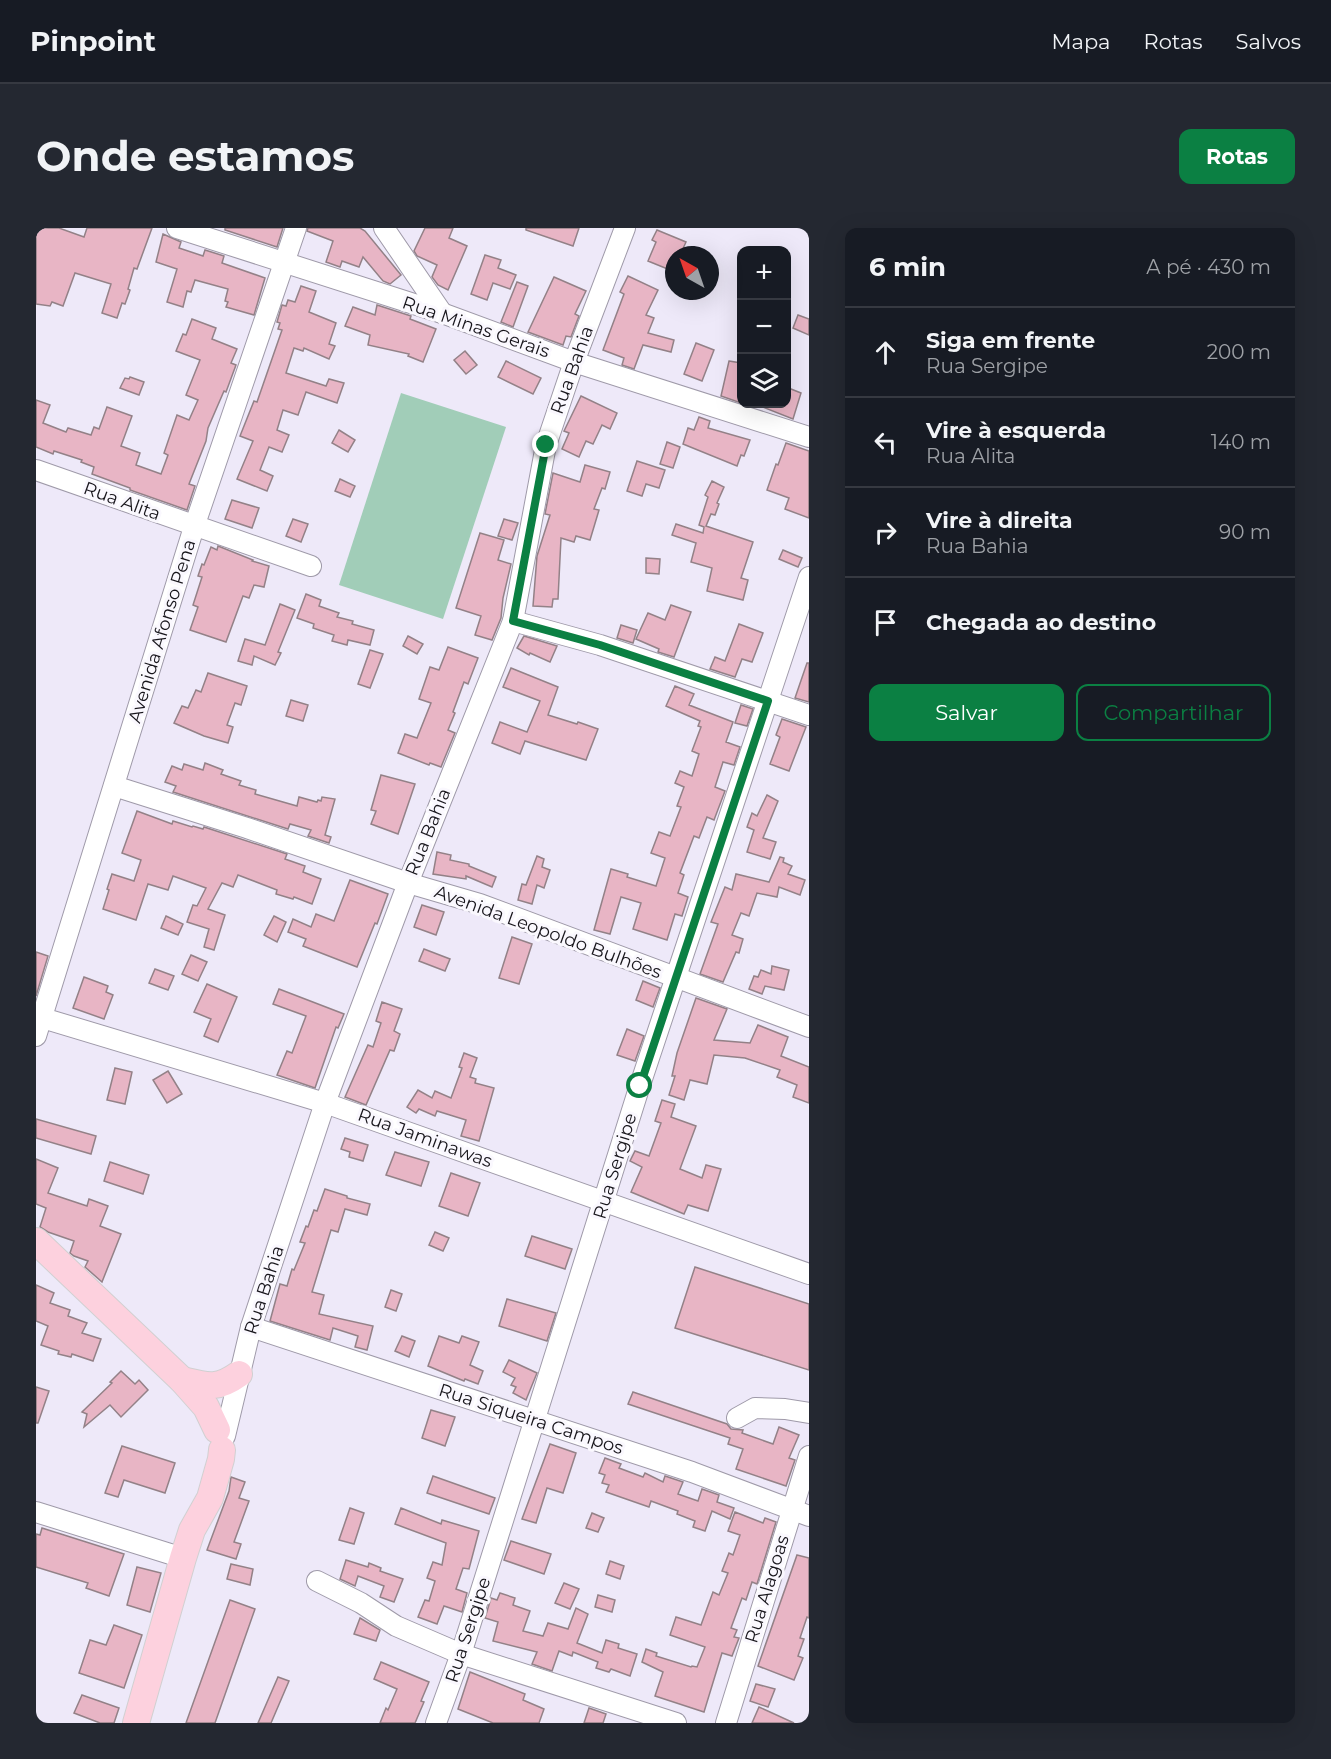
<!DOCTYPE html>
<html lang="pt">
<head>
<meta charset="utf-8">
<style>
  :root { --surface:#171b24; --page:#242831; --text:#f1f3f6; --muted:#9ea1a6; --line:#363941; --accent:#0b8043 }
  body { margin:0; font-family:Montserrat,sans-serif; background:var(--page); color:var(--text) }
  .controls { position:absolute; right:18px; top:18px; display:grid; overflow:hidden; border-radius:12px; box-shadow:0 6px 24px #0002 }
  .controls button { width:54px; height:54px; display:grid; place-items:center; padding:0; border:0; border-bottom:2px solid var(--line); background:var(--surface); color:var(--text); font:30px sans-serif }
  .compass { position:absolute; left:629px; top:18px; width:54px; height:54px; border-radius:50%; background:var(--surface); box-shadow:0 6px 24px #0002; rotate:320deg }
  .stop { position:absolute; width:18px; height:18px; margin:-14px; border:4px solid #0b8043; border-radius:50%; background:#fff }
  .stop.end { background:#0b8043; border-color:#fff; box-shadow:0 2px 6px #0008 }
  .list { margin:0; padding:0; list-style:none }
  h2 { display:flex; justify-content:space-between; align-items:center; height:78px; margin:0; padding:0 24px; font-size:26px }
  h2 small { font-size:20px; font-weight:400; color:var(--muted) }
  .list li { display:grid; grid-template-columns:39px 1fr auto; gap:18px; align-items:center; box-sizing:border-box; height:90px; padding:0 24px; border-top:2px solid var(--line) }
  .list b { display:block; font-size:22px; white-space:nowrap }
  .list p { margin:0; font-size:20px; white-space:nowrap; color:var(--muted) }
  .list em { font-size:20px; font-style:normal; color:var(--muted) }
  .actions { display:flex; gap:12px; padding:18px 24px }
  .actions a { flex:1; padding:14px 0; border:2px solid var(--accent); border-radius:12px; text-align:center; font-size:21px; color:var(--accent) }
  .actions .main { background:var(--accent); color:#fff }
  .icon { flex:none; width:33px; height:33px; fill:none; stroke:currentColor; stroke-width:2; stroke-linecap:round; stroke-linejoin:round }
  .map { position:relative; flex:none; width:773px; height:1495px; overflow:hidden; border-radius:12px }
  header { display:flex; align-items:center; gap:36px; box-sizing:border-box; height:84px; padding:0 30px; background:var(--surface); border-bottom:2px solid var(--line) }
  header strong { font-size:28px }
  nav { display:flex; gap:33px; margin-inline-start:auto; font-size:21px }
  .intro { display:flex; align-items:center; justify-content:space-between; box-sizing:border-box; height:144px; padding:0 36px }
  h1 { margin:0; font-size:42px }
  .button { padding:15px 27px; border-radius:12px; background:var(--accent); color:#fff; font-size:21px; font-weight:700 }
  main { display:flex; gap:36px; padding:0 36px }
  aside { flex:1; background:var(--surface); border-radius:12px; box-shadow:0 6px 24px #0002 }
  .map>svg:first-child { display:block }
</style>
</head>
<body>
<header>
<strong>Pinpoint</strong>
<nav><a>Mapa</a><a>Rotas</a><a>Salvos</a></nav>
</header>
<div class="intro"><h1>Onde estamos</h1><a class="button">Rotas</a></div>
<main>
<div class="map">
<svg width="773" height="1495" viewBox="0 0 773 1495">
  <rect width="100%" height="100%" fill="#eee9f9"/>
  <polygon fill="#a1cdb8" points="365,165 470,199 407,391 303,357"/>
  <g fill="#e8b5c5" stroke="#938187" stroke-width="1.5">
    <polygon points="0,0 23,0 48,9 51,0 116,0 101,41 98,40 92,61 94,62 89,76 86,75 81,90 66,85 75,56 39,45 27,78 16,74 14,78 0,76"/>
    <polygon points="189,0 247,0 241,19 189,2"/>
    <polygon points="272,0 324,0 329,3 365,47 354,56 347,53 327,29 323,39 306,33 304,39 290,34 297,13 271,3"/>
    <polygon points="389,0 417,0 413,10 431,18 412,62 402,57 396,49 401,37 381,28 378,23"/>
    <polygon points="490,0 543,0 537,18 490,2"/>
    <polygon points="621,2 650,14 645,25 642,23 640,27 638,27 634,42 612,33 620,14 616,12"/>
    <polygon points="127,6 145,14 143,20 167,28 169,22 188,28 186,35 229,50 218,87 190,79 192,74 189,73 192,61 159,52 155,64 151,63 147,79 131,74 141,41 120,34"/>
    <polygon points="449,27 465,32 462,40 480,47 474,61 457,55 451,72 435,66"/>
    <polygon points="592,48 622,62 610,87 618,90 612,105 638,112 635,124 607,117 598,141 586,137 588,130 567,122 588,66 584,64"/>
    <polygon points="518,49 550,63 539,86 543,88 535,109 530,108 527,117 492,104"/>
    <polygon points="481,54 492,58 477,99 465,94"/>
    <polygon points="265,58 280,63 273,84 300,95 293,116 299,118 293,131 268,120 267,123 258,120 250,145 290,158 293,151 308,155 301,175 270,164 262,187 247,182 241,202 253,207 246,224 233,219 224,242 237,248 231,263 201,251 217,213 204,208 218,173 221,174 246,102 242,101 244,95 241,94 246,77 250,78 252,72 259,74"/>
    <polygon points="341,77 375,88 374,91 400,101 387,134 372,128 373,126 332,117 334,107 309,98 317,79 339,87"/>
    <polygon points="762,87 773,91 773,107 757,100"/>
    <polygon points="156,91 180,100 176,111 201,121 195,135 200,137 190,164 188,163 172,200 170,213 153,256 159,258 151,282 94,262 94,260 56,246 58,239 45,234 46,232 18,223 17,226 0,219 0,172 14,177 7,195 30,204 32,200 55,207 58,199 63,201 71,179 96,188 85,218 104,225 100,237 125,246 132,227 128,225 141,187 153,192 162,172 150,167 164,132 140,123 147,106 150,107"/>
    <polygon points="660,115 678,122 666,153 648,146"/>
    <polygon points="429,123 441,137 430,146 418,132"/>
    <polygon points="470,133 505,150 497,166 462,149"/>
    <polygon points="693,133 705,135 705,175 685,168"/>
    <polygon points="94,149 108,154 103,167 84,160 89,150 93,151"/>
    <polygon points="750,159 765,165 757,191 719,176 750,176"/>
    <polygon points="545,168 581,185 574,201 566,197 557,216 550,213 543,229 526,221 533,205 528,203"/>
    <polygon points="663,189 674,193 672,200 714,212 708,228 705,227 701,238 647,216 652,200 658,202"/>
    <polygon points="303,202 319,212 312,224 296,215"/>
    <polygon points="631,214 644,219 637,240 624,236"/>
    <polygon points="750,215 773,223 773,290 749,281 753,270 731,262 740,236 742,237"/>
    <polygon points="601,233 629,242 623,260 610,256 606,268 591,263"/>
    <polygon points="549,237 574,244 569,261 566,260 558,281 563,282 554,312 540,308 538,314 525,310 522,371 517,371 516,379 497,378 501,328 514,287 509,286 517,245 544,254"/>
    <polygon points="304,251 319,258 314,269 299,263"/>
    <polygon points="676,253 688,259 681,275 683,276 679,287 675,286 670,298 717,314 705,350 712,352 707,372 671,363 676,340 655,334 660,315 636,307 640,296 667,305 668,299 663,297 672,269 669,267"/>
    <polygon points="196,272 223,280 216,300 189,291"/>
    <polygon points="257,291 272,296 265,314 250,308"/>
    <polygon points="468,291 482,295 476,312 462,308"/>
    <polygon points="444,305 468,312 462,332 475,336 467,370 465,390 456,412 439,407 445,388 420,380"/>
    <polygon points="182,318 217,332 216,333 233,338 228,359 218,357 213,370 207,368 190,414 154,402 162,379 157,377 166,349 162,348 166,336 168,337 175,319 181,322"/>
    <polygon points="747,322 766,330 762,339 743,331"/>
    <polygon points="610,330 624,331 623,346 610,345"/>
    <polygon points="270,366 285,372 283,378 303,385 301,389 317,393 316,396 338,402 334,417 312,412 311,417 296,413 298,407 277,400 278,396 261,390"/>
    <polygon points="244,376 259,382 242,424 245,425 239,437 218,428 216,437 202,433 209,411 229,417"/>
    <polygon points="635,377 655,384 638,429 622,424 623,421 600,411 612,385 629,392"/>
    <polygon points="703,396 727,405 716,434 706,431 699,449 674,441 679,429 689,433"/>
    <polygon points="585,397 601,402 597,415 581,410"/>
    <polygon points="372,408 387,416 381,426 367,418"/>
    <polygon points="488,408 521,418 514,434 494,425 493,427 481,420"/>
    <polygon points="412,419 442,430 432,456 428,454 417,484 419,485 412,502 419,505 405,539 394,535 393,537 362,525 369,506 381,510 395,475 383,471 394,439 403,442"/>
    <polygon points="334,422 347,426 334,460 322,456"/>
    <polygon points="771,435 773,435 773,474 759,470"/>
    <polygon points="475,440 522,459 512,487 541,496 542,494 562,501 550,532 489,513 484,526 456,515 464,494 491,504 504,473 467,459"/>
    <polygon points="172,445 211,458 205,477 199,475 191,497 197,499 192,515 168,508 138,495 146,478 152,480 160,462 165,464"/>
    <polygon points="639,458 658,466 653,477 697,494 690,514 704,519 698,537 687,534 679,559 689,563 678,592 671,589 663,610 658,608 644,645 648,647 642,665 652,669 646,688 639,686 631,712 597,701 605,675 585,669 574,706 558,702 575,641 592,646 591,649 620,658 629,630 615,625 623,604 634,608 645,579 641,578 648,559 639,555 644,543 656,548 663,526 656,523 665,499 662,498 664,493 630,478"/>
    <polygon points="255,472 272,477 267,493 250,488"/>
    <polygon points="705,477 717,481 711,498 699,495"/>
    <polygon points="746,491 770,499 753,543 734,536 744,509 740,507"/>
    <polygon points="169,535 187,542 185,546 205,553 203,557 220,562 219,566 261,578 263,569 281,574 282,572 285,573 286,569 299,571 289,607 295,609 293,615 272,608 275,602 254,596 252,601 137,564 140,558 129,554 136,538 146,542 148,536 167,542"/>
    <polygon points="345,547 379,556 362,606 335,596 340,583 335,582"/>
    <polygon points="731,567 742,573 727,610 740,614 734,631 711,624 718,602 711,599 716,585 721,588"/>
    <polygon points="101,583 136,596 137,593 156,599 157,598 167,601 168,599 251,626 249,631 269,638 267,644 285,651 276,676 258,669 257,671 240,666 241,662 202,647 197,659 186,655 172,681 189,687 178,722 168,719 173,701 151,694 157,677 161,678 170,660 137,648 132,662 112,656 100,692 67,681 73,662 71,661 76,646 98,653 105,632 86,625"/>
    <polygon points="401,624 415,627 414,632 433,636 433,638 460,649 456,659 430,648 430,651 397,646"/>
    <polygon points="501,628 508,631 506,639 514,642 508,660 501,657 496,676 482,672 486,656 490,657"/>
    <polygon points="744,629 748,630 747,634 756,638 752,646 769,652 764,667 743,659 741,669 721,665 713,688 705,685 696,707 707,711 703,725 700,724 687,754 664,746 682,696 675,694 689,659 696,662 700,646 733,654"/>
    <polygon points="314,652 352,666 341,696 339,695 321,739 267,718 270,711 252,704 257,691 275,699 280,686 298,693"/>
    <polygon points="386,677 408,684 400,707 378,699"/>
    <polygon points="130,688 147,696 142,707 125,700"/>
    <polygon points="238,688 250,694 241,714 228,707"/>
    <polygon points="476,709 496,716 483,756 463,750"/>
    <polygon points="388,721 414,731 409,743 383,733"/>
    <polygon points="0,724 12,728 0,768"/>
    <polygon points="155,727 171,734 162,753 146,746"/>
    <polygon points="736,738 753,742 748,762 729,758 726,766 713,761 718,748 722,749 725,742 735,746"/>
    <polygon points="119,741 138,748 132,762 113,755"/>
    <polygon points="48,749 72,758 70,764 77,767 68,791 37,780"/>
    <polygon points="607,753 624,760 617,779 600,772"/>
    <polygon points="171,756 201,769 182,814 168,808 175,791 158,784"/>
    <polygon points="243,761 308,786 302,800 300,799 279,860 241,847 251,823 256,825 270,788 237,776"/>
    <polygon points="660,770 691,781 678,812 714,815 722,797 752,809 745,828 773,839 773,875 757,869 761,857 741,849 744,842 709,830 678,827 671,856 654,852 648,872 633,867 639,848 636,848 641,825"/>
    <polygon points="346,774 366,781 358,803 364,806 358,823 354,822 330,877 309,869 332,817 337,819 345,795 340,793"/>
    <polygon points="591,801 608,808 599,833 581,827"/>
    <polygon points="428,825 441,830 434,849 440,851 439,855 458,860 443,913 425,908 430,892 401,883 399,888 383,881 380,885 371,879 382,862 396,870 399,863 415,870 426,840 423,839"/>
    <polygon points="79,840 96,844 89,876 71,872"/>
    <polygon points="132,843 146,866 131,875 117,852"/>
    <polygon points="626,872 639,876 635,889 660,898 644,941 666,950 670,937 685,941 672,983 652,977 648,986 595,964 606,939 594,933 599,923 613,928 625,895 619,893"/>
    <polygon points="0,891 60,908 55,926 0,910"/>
    <polygon points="309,910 332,917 327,933 313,929 314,924 305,921"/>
    <polygon points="359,924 393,934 385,958 350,947"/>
    <polygon points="0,931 22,940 12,965 51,978 53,971 72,978 64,998 85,1006 66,1054 49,1039 52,1033 38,1028 34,1025 38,1013 12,1004 4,999 10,980 0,976"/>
    <polygon points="74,934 113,947 107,966 68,953"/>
    <polygon points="415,945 444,955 432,988 403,978"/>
    <polygon points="289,961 311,968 311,970 334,976 331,987 309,981 302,1004 295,1002 276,1064 288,1067 283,1086 337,1098 331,1122 319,1119 322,1108 297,1100 294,1112 234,1093 244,1056 251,1058 256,1041 258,1042 269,1015 264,1014 270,998 272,999 278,982 281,983"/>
    <polygon points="399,1004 413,1010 407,1023 393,1017"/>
    <polygon points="496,1008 536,1021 529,1041 489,1028"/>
    <polygon points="659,1039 773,1076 773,1142 639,1100"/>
    <polygon points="0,1057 18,1065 14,1075 34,1082 32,1088 51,1095 46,1105 65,1111 57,1133 36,1126 35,1129 22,1126 23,1123 5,1117 12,1098 0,1093"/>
    <polygon points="355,1062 366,1066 360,1083 349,1079"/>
    <polygon points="471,1071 520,1085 511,1113 463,1098"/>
    <polygon points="366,1108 379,1113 373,1129 359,1123"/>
    <polygon points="403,1108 423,1115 426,1108 443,1114 434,1137 447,1143 442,1156 429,1151 428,1153 392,1138"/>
    <polygon points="473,1132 501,1145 490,1172 477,1165 480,1159 475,1157 479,1150 467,1144"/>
    <polygon points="85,1143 99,1156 103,1152 112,1162 85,1189 74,1177 48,1199 51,1186 46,1184 76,1155 74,1154"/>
    <polygon points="0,1159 13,1163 2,1195 0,1195"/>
    <polygon points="597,1164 691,1196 695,1201 707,1202 706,1205 737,1216 743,1199 763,1207 753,1230 759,1232 750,1258 700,1241 707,1221 692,1216 694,1210 592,1176"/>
    <polygon points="395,1182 419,1189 409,1218 386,1210"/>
    <polygon points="514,1216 540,1225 527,1265 511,1260 500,1295 486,1291"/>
    <polygon points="86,1218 139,1235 129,1265 88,1252 82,1269 69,1265"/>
    <polygon points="569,1230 585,1236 583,1240 607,1249 609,1245 627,1254 629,1248 647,1254 642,1266 662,1273 666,1261 683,1267 681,1274 698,1280 694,1291 676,1283 669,1303 657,1299 659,1293 641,1286 642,1283 615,1273 613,1279 570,1264 573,1257 566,1255 569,1247 563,1245"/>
    <polygon points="397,1248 459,1270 453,1286 391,1265"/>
    <polygon points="195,1249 209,1254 203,1270 213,1273 198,1314 205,1316 200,1331 171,1322 193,1263"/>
    <polygon points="314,1280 328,1285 318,1316 303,1312"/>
    <polygon points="365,1280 405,1296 406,1292 443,1303 433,1341 427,1340 420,1361 431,1365 426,1384 408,1378 401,1396 382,1389 389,1372 393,1373 399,1353 391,1350 397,1334 406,1337 410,1315 359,1296"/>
    <polygon points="699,1284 727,1295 729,1290 740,1294 721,1356 716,1354 710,1372 706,1370 695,1400 701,1402 698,1409 703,1410 696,1428 686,1425 668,1484 619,1468 627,1444 606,1434 610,1421 621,1425 620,1428 655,1439 656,1438 661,1439 669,1419 634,1407 640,1389 665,1397 677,1364 683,1367 692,1345 686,1343 693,1325 697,1327 704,1307 692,1303"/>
    <polygon points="556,1285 568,1290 562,1304 550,1300"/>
    <polygon points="6,1300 88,1326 73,1368 50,1360 52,1355 0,1339 0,1306 4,1307"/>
    <polygon points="475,1313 515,1326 508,1346 468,1332"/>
    <polygon points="761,1327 773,1330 773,1390 771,1389 764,1410 768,1411 762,1428 767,1430 758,1452 722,1438"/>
    <polygon points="310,1332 332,1339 333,1335 345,1340 344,1343 367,1351 358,1374 344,1369 348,1358 322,1348 319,1358 304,1351"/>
    <polygon points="574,1333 588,1338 584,1351 570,1346"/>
    <polygon points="195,1336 217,1341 214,1357 191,1351"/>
    <polygon points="101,1339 125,1345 114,1384 91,1377"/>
    <polygon points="528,1355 543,1361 534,1381 519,1375"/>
    <polygon points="464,1365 479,1370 477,1377 494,1383 487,1403 507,1408 512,1395 532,1401 540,1380 552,1386 541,1415 566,1425 570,1412 583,1416 582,1420 601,1426 594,1448 575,1441 573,1444 560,1440 562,1434 537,1424 536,1428 523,1423 516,1443 496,1436 501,1424 457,1413 462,1394 449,1390 455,1370 461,1372"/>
    <polygon points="562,1367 579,1372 576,1384 559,1379"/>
    <polygon points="194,1372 219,1381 179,1495 150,1495"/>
    <polygon points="324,1390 344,1402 340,1413 318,1406"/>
    <polygon points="78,1397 106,1407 88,1460 43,1445 54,1412 70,1417"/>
    <polygon points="345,1434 393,1454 385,1473 388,1474 379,1495 344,1495 350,1480 352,1482 361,1461 338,1451"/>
    <polygon points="434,1444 489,1466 487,1472 508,1481 503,1495 457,1495 422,1481"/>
    <polygon points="242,1449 253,1453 235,1495 222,1495"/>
    <polygon points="720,1456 739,1461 732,1479 714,1473"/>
    <polygon points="46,1467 83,1480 78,1495 64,1495 38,1485"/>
    <polygon points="723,1479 758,1495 716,1495"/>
    <polygon points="553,1480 570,1486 567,1495 548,1495"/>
  </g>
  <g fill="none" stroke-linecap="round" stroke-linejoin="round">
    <g stroke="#9f9aa9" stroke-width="22">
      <g id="minor">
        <polyline points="141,0 406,85 538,134 773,209"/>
        <polyline points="348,0 406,85"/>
        <polyline points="0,242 275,338"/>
        <polyline points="477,393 564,417 773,487"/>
        <polyline points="78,558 211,600 372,655 444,676 773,799"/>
        <polyline points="0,788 289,875 773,1046"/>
        <polyline points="0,808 158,299 260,0"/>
        <polyline points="215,1099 656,1244 773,1288"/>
        <polyline points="701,1190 719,1180 749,1181 773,1185"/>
        <polyline points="189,1208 215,1099 289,875 372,655 477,393 510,217 538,134 589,0"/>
        <polyline points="0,1284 147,1330"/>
        <polyline points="281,1353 325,1375 360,1398 425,1426 640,1495"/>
        <polyline points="400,1495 425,1426 604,857 773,349"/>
        <polyline points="690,1495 773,1228"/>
      </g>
    </g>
    <g stroke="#d1d0d1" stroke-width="28">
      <g id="major">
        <polyline points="0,1013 146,1152 170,1179 181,1202"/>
        <path d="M146,1152C171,1158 181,1162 203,1146"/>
        <polyline points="100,1495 147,1330 156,1302 174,1270 185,1231 186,1222"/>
      </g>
    </g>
    <use href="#minor" stroke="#fff" stroke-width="20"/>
    <use href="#major" stroke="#fdd1de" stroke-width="26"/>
  </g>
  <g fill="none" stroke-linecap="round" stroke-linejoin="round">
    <polyline stroke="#0b8043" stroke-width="8" points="510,217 477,393 564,417 732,473 604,858"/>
  </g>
  <g text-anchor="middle" stroke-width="6" stroke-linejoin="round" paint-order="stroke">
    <g font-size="18" fill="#17151b" stroke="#faf8fe">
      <text transform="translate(440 99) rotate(19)" y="6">Rua Minas Gerais</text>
      <text transform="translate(536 142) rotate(-70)" y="6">Rua Bahia</text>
      <text transform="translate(86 273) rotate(20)" y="6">Rua Alita</text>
      <text transform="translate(126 403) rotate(-73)" y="6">Avenida Afonso Pena</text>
      <text transform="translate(392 604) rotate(-68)" y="6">Rua Bahia</text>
      <text transform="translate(512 704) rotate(20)" y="6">Avenida Leopoldo Bulhões</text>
      <text transform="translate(389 910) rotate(20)" y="6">Rua Jaminawas</text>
      <text transform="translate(579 938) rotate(-73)" y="6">Rua Sergipe</text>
      <text transform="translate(228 1062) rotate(-72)" y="6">Rua Bahia</text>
      <text transform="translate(495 1191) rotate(18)" y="6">Rua Siqueira Campos</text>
      <text transform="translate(731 1361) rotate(-73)" y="6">Rua Alagoas</text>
      <text transform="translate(432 1402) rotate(-72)" y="6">Rua Sergipe</text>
    </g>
  </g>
</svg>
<div class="controls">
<button>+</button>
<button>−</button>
<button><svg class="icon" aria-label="layers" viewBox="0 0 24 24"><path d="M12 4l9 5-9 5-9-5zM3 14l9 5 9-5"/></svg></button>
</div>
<svg class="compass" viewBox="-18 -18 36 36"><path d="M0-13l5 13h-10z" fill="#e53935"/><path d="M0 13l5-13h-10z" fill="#9ea1a6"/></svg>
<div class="stop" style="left:604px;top:858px"></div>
<div class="stop end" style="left:510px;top:217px"></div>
</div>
<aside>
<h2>6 min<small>A pé · 430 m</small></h2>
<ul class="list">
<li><svg class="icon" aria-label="ahead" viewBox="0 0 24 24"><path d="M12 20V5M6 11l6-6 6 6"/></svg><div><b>Siga em frente</b><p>Rua Sergipe</p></div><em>200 m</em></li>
<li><svg class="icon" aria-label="left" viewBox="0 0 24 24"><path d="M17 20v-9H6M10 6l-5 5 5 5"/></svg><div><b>Vire à esquerda</b><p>Rua Alita</p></div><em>140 m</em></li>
<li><svg class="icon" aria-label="right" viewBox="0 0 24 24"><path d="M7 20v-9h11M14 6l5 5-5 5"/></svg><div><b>Vire à direita</b><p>Rua Bahia</p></div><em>90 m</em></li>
<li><svg class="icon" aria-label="arrive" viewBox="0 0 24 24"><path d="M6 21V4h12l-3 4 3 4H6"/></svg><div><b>Chegada ao destino</b></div></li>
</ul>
<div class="actions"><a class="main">Salvar</a><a>Compartilhar</a></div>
</aside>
</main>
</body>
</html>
